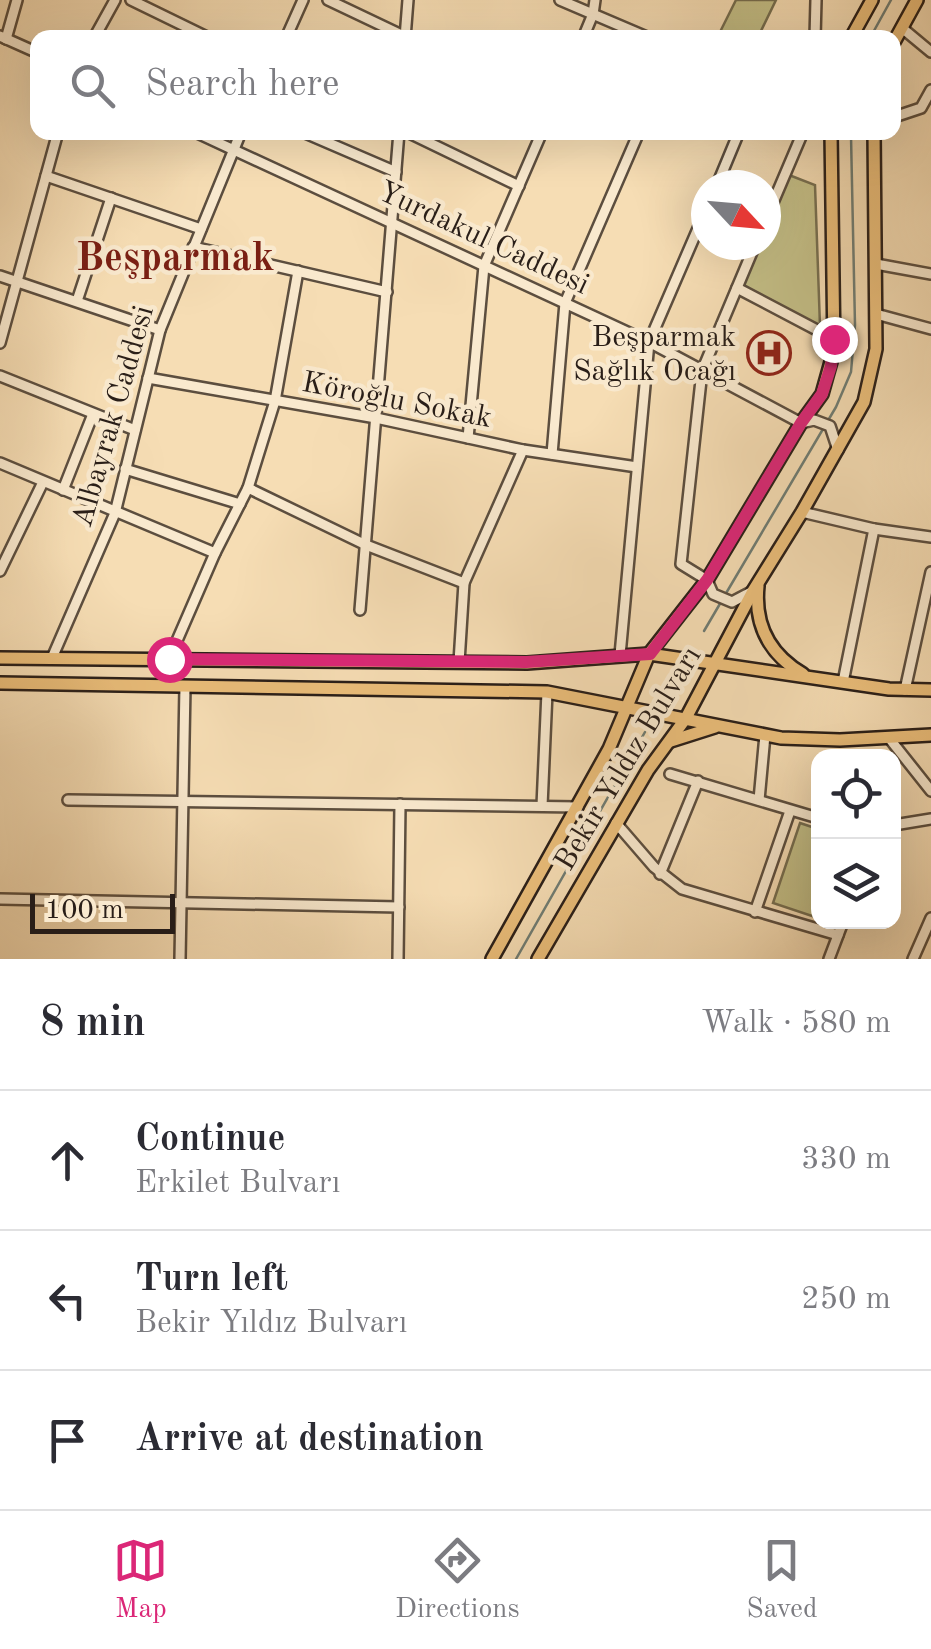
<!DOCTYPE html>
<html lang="en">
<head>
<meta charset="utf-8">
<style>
  :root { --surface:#fff; --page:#f7f7f7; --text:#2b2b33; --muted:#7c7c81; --line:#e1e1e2; --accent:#db2777 }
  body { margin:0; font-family:"Old Standard TT",serif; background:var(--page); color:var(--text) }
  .controls { position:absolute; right:30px; bottom:30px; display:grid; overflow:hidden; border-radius:20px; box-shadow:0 10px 40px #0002 }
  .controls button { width:90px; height:90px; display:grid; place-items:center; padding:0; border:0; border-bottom:2px solid var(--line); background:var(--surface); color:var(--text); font:50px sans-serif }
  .compass { position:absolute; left:691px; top:170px; width:90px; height:90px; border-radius:50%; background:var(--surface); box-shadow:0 10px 40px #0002; rotate:116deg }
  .scale { position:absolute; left:30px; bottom:25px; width:145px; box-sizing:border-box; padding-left:10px; border:5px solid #291e18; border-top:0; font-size:28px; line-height:35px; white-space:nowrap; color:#291e18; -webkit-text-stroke:8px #f9e9ce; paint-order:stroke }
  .stop { position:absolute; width:30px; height:30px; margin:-22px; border:8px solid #db2777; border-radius:50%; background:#fff }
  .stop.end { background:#db2777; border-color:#fff; box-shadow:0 2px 10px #0008 }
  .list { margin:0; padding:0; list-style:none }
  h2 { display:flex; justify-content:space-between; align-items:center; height:130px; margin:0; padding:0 40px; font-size:42px }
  h2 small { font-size:32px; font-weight:400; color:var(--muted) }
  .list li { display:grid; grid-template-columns:65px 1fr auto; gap:30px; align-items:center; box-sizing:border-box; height:140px; padding:0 40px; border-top:2px solid var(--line) }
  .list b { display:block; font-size:38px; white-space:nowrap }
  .list p { margin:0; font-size:32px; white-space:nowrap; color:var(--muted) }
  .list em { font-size:32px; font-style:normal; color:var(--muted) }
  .icon { flex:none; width:55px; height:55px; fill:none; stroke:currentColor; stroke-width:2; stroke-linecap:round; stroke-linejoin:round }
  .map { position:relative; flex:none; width:931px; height:959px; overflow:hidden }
  .search { position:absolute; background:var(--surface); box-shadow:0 10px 40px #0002; left:30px; right:30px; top:30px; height:110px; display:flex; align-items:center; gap:25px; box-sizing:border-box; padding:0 35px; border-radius:20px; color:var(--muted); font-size:38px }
  .sheet { height:550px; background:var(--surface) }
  nav { display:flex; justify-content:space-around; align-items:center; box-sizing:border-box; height:140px; border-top:2px solid var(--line); background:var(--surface); font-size:28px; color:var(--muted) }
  nav a { display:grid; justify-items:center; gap:5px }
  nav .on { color:var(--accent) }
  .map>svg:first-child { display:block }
</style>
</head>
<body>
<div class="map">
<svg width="931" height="959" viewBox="0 0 931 959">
  <rect width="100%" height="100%" fill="#f6ddb4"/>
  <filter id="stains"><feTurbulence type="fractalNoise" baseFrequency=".002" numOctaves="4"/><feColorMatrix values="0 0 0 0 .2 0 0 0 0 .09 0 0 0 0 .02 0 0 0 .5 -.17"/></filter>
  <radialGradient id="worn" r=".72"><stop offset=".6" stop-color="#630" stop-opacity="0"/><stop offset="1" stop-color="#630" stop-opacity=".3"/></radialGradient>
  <g fill="#c4bf87" stroke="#766e50" stroke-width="2.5">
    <polygon points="736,0 776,0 758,37 727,37 719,34"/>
    <polygon points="789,175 815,185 820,326 813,328 738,289 757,245 766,245 766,226"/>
    <polygon points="800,823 818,829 818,918 773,903"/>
  </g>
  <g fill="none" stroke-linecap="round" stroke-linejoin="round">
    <g stroke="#6f7c73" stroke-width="2.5">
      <polyline points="870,38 891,0"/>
      <polyline points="725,595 836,407 851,372 855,325 851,136"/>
      <polyline points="704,631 721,602"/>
      <polyline points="516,959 645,732"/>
    </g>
    <g stroke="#5c4e3f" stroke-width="14">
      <g id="minor">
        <polyline points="131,0 209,38"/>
        <polyline points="328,0 408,38"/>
        <polyline points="560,0 649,38"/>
        <polyline points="902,28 931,52"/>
        <polyline points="0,36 38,53"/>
        <polyline points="94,38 115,0"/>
        <polyline points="286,38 303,0"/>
        <polyline points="405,38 408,0"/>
        <polyline points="583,38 593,14 595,0"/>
        <polyline points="815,38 816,0"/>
        <polyline points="6,39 17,0"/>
        <polyline points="894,117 921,108 931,90"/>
        <polyline points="195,132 649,342 801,423 814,420 830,426 838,450"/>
        <polyline points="303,132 396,172"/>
        <polyline points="407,132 519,186"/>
        <polyline points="46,176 201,229"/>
        <polyline points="717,185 739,132"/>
        <polyline points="766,219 803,132"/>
        <polyline points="193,247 387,292"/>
        <polyline points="876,264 931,274"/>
        <polyline points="0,276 160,330"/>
        <polyline points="737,288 834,339"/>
        <polyline points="77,301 111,198"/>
        <polyline points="876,314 931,329"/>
        <polyline points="0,343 58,132"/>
        <polyline points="0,376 135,430"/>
        <polyline points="148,378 376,418 523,450 637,467"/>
        <polyline points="468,438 484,266 542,132"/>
        <polyline points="552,454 565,303 639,132"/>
        <polyline points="0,463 215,553"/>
        <polyline points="125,469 240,504"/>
        <polyline points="248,488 366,545 464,583"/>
        <polyline points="63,490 93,414"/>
        <polyline points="802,512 874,529 931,537"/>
        <polyline points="0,571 43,482"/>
        <polyline points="753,591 732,602 713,594 707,580 681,564 702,371 755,245"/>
        <polyline points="360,610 399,132"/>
        <polyline points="620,655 649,342 706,210"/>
        <polyline points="52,658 115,513 160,330 241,132"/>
        <polyline points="169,659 215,553 248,488 275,401 298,271"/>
        <polyline points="459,662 464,583 523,450"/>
        <polyline points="843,682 874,529"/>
        <polyline points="905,690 931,572"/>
        <polyline points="889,738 931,791"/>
        <polyline points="670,774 818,818"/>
        <polyline points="68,800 578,807"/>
        <polyline points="759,800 765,735"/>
        <polyline points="542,806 547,692"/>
        <polyline points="616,823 654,867 682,889 838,935"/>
        <polyline points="894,825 931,819"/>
        <polyline points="660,874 698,781"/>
        <polyline points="0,899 399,907"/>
        <polyline points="755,912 790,811"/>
        <polyline points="180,959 185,686"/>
        <polyline points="398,959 400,804"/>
        <polyline points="829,959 843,922"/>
        <polyline points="913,959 931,918"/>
      </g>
    </g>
    <g stroke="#291e18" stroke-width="16">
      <g id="major">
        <polyline points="851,38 872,0"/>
        <polyline points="894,42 917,0"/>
        <path d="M758,586C754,625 769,654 803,674"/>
        <polyline points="0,658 527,663 649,654 889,689 931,690"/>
        <polyline points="0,683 547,692 781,738 840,740 931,735"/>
        <polyline points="671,741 715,727"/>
        <polyline points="492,959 609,749 649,654 707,580 801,423 822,394 834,351 831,132"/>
        <polyline points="538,959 648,770 686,718 753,591 802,512 864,402 876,349 874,132"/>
      </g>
    </g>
    <use href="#minor" stroke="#f9e9ce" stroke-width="9"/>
    <use href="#major" stroke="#ebbe7a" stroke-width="11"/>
  </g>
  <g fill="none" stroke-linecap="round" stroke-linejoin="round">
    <polyline stroke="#db2777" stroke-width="12" points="169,659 526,662 650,654 707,580 801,423 822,394 831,366 834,339"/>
  </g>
  <defs>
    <g id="hospital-ring" transform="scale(2.25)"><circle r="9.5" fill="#f9e9ce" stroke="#8f2418" stroke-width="1.5"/><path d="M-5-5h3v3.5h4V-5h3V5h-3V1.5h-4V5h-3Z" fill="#8f2418"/></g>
  </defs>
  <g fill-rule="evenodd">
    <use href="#hospital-ring" x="769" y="353"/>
  </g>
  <g text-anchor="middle" stroke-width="9" stroke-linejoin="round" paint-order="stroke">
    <g font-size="30" fill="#291e18" stroke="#f9e9ce">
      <text transform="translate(484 237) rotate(25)" y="10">Yurdakul Caddesi</text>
      <text transform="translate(397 399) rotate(11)" y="10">Köroğlu Sokak</text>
      <text transform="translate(112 416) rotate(-74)" y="10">Albayrak Caddesi</text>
      <text transform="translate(627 758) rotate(-59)" y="10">Bekir Yıldız Bulvarı</text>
    </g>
    <g font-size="30" fill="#291e18" stroke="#f9e9ce" text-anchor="end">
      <text x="736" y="346">Beşparmak<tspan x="736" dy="34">Sağlık Ocağı</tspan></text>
    </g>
    <g font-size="40" font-weight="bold" fill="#7a1f14" stroke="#f9e9ce">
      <text x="175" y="270">Beşparmak</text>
    </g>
  </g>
  <rect width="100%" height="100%" filter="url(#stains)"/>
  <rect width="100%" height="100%" fill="url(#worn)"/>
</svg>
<div class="controls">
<button><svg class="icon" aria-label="locate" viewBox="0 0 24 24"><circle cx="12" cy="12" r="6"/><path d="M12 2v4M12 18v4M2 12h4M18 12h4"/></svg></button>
<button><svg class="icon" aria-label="layers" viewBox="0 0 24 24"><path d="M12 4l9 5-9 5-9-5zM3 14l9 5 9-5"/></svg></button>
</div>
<svg class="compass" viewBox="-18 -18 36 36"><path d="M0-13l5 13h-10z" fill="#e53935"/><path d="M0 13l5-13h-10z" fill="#7c7c81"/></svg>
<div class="scale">100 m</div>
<div class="stop" style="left:169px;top:659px"></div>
<div class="stop end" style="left:834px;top:339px"></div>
<div class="search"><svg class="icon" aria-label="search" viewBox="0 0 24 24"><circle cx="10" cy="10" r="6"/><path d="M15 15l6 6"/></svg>Search here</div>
</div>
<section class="sheet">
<h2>8 min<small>Walk · 580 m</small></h2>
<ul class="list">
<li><svg class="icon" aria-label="ahead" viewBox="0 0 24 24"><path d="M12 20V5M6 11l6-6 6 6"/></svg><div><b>Continue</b><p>Erkilet Bulvarı</p></div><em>330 m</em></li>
<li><svg class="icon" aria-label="left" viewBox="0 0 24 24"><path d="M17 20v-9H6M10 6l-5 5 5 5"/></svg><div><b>Turn left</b><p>Bekir Yıldız Bulvarı</p></div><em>250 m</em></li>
<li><svg class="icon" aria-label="arrive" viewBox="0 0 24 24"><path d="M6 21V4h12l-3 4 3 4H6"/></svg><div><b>Arrive at destination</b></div></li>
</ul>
</section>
<nav>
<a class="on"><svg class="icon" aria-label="map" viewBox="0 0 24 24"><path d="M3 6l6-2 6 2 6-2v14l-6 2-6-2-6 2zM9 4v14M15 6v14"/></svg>Map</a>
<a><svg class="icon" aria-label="directions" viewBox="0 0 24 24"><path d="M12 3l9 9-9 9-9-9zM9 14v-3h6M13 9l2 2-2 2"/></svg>Directions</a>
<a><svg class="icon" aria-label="saved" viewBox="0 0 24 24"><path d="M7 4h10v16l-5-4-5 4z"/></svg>Saved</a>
</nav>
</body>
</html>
